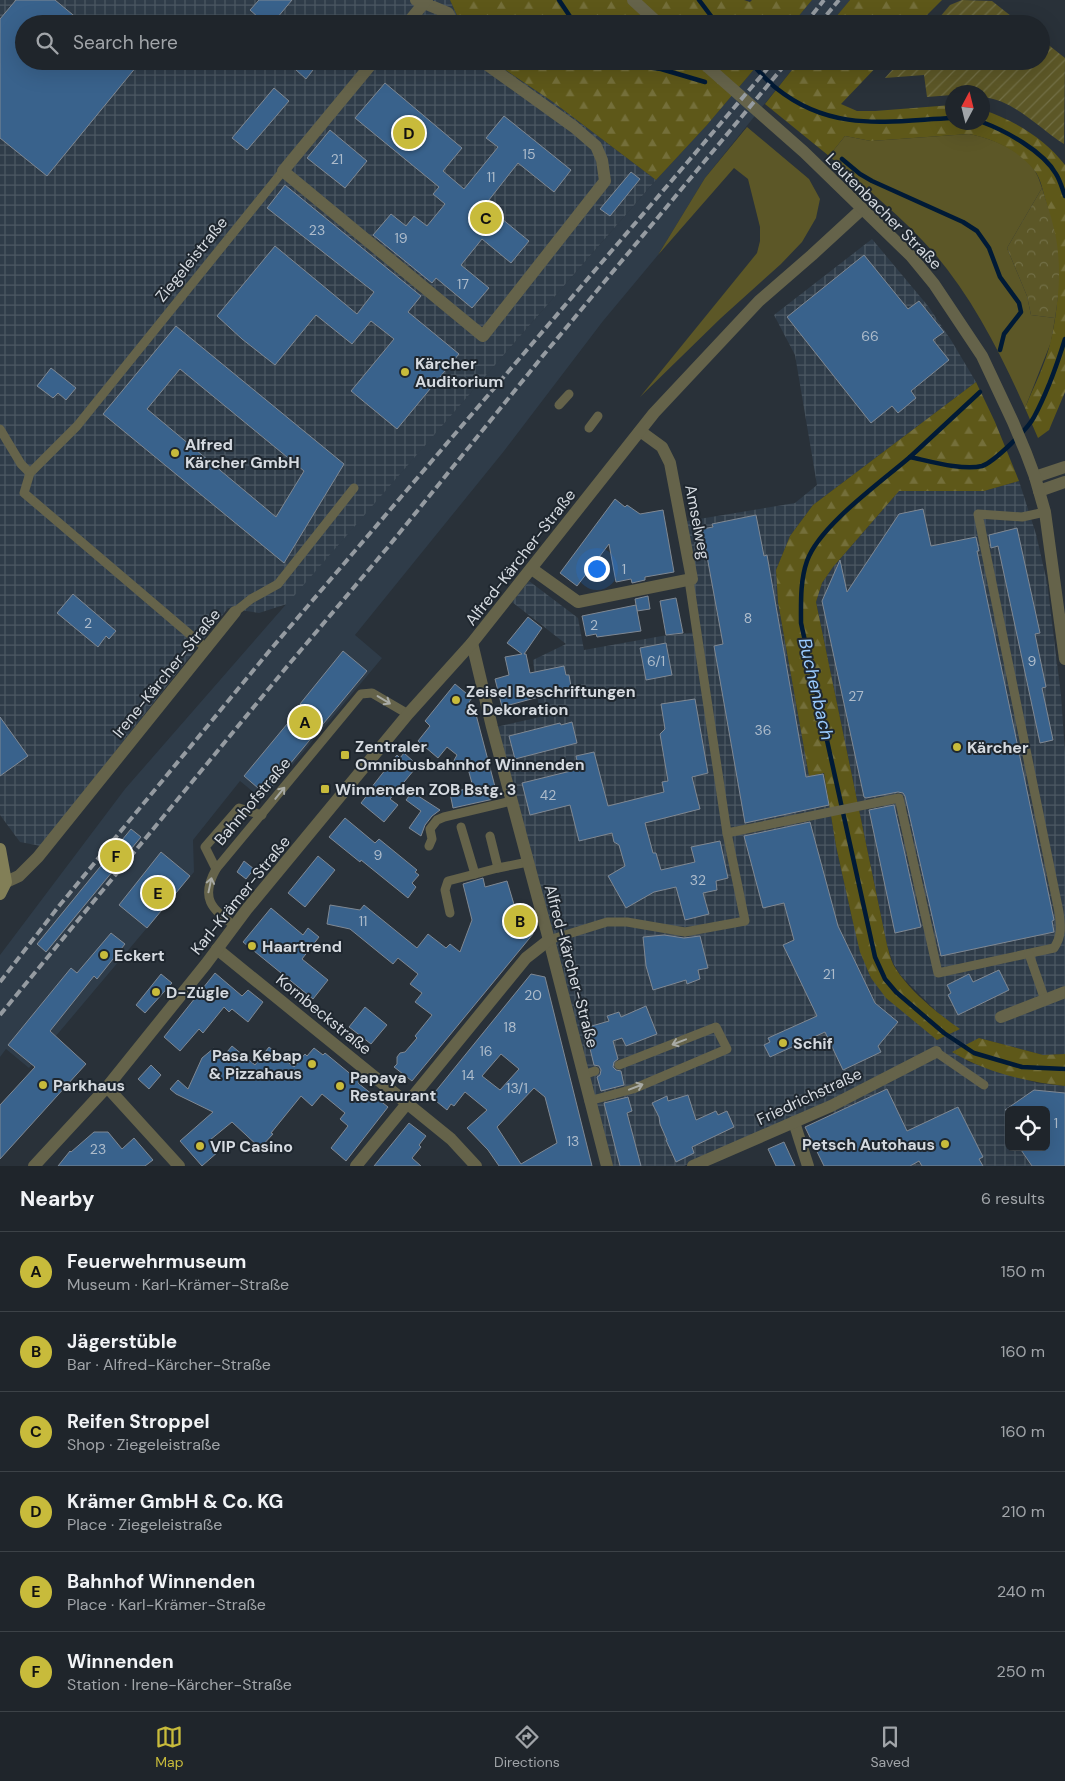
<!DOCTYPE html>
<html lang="en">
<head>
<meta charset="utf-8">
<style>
  :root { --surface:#1f252b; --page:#2c3137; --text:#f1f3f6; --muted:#a1a5a9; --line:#3c4247; --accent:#c8bb3b }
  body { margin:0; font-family:"DM Sans",sans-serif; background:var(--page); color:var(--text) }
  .controls { position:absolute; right:15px; bottom:15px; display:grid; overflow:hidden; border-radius:8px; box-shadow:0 5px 20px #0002 }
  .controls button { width:45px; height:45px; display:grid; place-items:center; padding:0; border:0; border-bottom:1px solid var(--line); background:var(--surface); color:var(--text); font:25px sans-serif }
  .compass { position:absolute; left:945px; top:85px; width:45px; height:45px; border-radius:50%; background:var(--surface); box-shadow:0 5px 20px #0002; rotate:7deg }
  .you { position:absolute; left:596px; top:568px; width:18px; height:18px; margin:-12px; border:4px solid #fff; border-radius:50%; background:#1a73e8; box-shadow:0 0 0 8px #1a73e833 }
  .badge { display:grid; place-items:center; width:32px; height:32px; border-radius:50%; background:var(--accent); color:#111; font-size:16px; font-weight:700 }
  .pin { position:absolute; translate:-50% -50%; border:2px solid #fff; box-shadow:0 1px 5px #0006 }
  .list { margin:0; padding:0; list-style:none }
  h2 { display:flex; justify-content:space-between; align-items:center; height:65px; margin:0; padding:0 20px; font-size:21px }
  h2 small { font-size:16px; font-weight:400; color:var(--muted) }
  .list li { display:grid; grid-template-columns:32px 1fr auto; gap:15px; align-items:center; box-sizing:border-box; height:80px; padding:0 20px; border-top:1px solid var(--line) }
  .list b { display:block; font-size:19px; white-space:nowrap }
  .list p { margin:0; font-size:16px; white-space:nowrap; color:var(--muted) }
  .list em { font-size:16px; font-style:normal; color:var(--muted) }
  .icon { flex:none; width:28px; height:28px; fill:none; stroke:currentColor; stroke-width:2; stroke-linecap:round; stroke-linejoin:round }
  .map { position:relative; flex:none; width:1065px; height:1166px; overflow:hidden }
  .search { position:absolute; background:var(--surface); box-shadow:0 5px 20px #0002; left:15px; right:15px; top:15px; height:55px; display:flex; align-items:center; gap:12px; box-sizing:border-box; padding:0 18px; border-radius:28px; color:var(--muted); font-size:19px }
  .sheet { height:545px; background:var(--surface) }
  nav { display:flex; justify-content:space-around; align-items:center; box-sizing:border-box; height:70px; border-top:1px solid var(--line); background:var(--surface); font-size:14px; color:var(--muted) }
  nav a { display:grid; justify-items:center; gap:2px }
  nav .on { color:var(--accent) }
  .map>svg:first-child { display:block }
</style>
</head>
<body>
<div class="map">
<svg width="1065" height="1166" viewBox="0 0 1065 1166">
  <defs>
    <pattern id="industrial-grid" width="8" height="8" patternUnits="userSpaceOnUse" patternTransform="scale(1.25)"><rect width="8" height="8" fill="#2f3c49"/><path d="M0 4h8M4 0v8" fill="none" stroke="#4c5863"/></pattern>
    <pattern id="forest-firs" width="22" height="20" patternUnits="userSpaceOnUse" patternTransform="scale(1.25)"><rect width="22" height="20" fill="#5e5819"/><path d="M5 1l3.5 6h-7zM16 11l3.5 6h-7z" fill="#746f3a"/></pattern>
    <pattern id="park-crowns" width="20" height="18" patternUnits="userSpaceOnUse" patternTransform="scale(1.25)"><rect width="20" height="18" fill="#5c5727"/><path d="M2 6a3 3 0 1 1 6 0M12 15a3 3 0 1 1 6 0" fill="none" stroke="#726f46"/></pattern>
    <pattern id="garden-furrows" width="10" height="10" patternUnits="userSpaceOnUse" patternTransform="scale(1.25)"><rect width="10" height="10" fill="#5c5727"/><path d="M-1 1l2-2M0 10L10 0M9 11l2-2" fill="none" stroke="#726f46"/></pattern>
  </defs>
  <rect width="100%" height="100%" fill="#293139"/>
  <g fill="#2f3c49">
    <polygon points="812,0 850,0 830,24 792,24"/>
    <polygon points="761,61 799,61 705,178 658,255 603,321 504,451 355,635 382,658 263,800 240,781 193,840 194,872 29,1068 6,1049 0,1057 0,955 125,789 656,180 707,125"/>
  </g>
  <g fill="url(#industrial-grid)" fill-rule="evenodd">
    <polygon points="0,0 450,0 461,24 24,24 24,61 492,61 553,102 656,180 287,604 259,613 228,608 41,846 20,842 0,815"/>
    <path d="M872,239L928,306L951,340L976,382L813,505L790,536L776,570L778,602L809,775L824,773L836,846L852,918L871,978L960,1030L939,1014L901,976L893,963L887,945L816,602L822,583L833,567L899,491H984L1019,481L1036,534L1047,582L1061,695L1065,753V1054L1043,1055L979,1038L966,1061L1037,1083L1065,1086V1166H855L830,1103L684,1166H613L496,727L540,717L533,660L566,644L512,602L529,581L578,618L584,650L662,636L699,632L681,522L795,503L817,485L795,355L774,315ZM1009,1110H1046V1147H1009Z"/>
  </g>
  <g fill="#5c5727">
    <polygon points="747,127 809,179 820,199 816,218 802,242 781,264 721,318 640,397 757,253 760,241 760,227 748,179 734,168 658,255 705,178"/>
    <path d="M969,134C992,138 1025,152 1036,173C1039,178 1040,183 1042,188L1007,248L1027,296L1031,315L1055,318L1051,342L1025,408C1001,354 973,299 935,254C903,218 865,187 829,156L845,136L871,141Z"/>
  </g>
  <g fill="url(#forest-firs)">
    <polygon points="450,0 744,0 750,2 752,0 812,0 792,24 461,24"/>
    <polygon points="850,0 942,0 918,24 830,24"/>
    <polygon points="492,61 761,61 707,125 656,180 553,102"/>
    <path d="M799,61H882L841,104L857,111H875L952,105V122H982L983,110C1014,120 1045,139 1065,165V392L1049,430L1038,438L1025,408C1034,386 1046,363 1051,340C1062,292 1060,249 1046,202C1043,192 1041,178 1034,170C1018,150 994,139 969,134L871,141L845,136L829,156L765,104Z"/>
    <path d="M976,382L995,422L1019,481L984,491H899L833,567L822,583L816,602L887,945C889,951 890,958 893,964C906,988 938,1014 960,1029L937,1040L886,998L871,978L860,952L852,918L836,846L824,773L809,776L778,602L776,570L790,536L813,505Z"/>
    <path d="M979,1038L1043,1055L1065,1054V1086C1027,1082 985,1072 952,1052Z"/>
  </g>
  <path fill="url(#park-crowns)" d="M1042,188C1046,202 1051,215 1054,229C1061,257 1060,289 1055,318L1031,315L1027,296L1007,248Z"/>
  <g fill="url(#garden-furrows)">
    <polygon points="962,0 992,1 1021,24 934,24 950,5"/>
    <path d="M1041,39L1065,58L1064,144C1039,128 1014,100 983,97L982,92H952V95L927,97L924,75L885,78L900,61H1041Z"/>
  </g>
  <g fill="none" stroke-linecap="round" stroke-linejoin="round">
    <g stroke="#001a36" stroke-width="4.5">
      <polyline points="559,0 575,24"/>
      <polyline points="699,0 717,24"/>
      <polyline points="614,61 617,63 661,69 705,82"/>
      <path d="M749,61C758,70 766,80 776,88C832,133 887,121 952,118"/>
      <path d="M982,122C1006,131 1043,151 1056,174C1060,180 1062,188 1065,196"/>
      <polyline points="842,159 860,174 872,181 963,222 977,231 989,248 1000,277 1019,303 1021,312 1004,334 1000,350"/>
      <path d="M1065,339C1057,365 1047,393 1034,417C1028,429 994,462 982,466C963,471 929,461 910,457C881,482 819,526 807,561C800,581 801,603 801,623L875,957L885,979L896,992L944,1033L974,1053L1022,1067L1065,1069"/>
      <polyline points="910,457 980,392"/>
    </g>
  </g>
  <g fill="#39628c" stroke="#7f8893" fill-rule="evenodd">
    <polygon points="16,0 55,0 84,24 24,24 24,61 130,61 137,66 47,176 0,138 0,19"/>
    <polygon points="259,0 292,0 272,24 266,24 250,10"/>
    <polygon points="286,61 320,61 306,79"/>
    <polygon points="385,83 462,148 443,171 464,189 498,147 486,138 504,116 571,170 554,192 518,163 485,205 529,241 511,263 482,239 461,265 489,288 472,308 436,278 432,283 373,235 391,214 406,226 414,216 427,226 445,204 433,194 439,187 355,118"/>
    <polygon points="274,88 289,101 247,150 232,138"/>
    <polygon points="330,130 367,161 345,188 307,158"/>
    <polygon points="631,172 640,179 610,216 600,209"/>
    <polygon points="285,185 421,296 408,312 459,354 397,429 351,391 394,339 371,321 352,344 316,315 275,365 242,339 217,316 275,246 357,314 374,292 267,208"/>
    <polygon points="864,255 908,309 919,301 944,332 933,340 949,360 911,391 916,398 898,413 892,406 871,423 787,317"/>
    <path d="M176,326L344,464L284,563L103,414ZM180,369L304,471L276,517L147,409Z"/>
    <polygon points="51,368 76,388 66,400 58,393 53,398 37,386"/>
    <polygon points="615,499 625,507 627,505 640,514 663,510 674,572 645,577 645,580 632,583 631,579 616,582 609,544 577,586 560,573"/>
    <polygon points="923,509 931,546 976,537 979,551 977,551 1054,920 1052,921 1054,932 941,956 905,796 903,793 898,792 866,798 864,797 822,601 840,560 847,592 899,514"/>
    <polygon points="756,515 764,556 767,555 806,777 823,774 829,805 745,823 714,646 723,644 702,529 713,527 712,524"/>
    <polygon points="1017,528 1040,633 1035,634 1046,687 1042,688 1053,740 1040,743 998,546 991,548 989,535"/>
    <polygon points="73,594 116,631 109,639 106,636 98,647 57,613"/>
    <polygon points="648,596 650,609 637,611 635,599"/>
    <polygon points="676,598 683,633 666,635 660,601"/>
    <polygon points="636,605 641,631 597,637 596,634 586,636 582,616"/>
    <polygon points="528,617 542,628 524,654 526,654 530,673 564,666 566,675 569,675 572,692 546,698 546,695 502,707 495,679 509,675 505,657 522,654 507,643"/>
    <polygon points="666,643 672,675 646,680 640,648"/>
    <polygon points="343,651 367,671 265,794 244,776 302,706 300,704"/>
    <polygon points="455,684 472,698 469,702 474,707 498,798 453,808 450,793 473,787 467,765 449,769 457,755 447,747 438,758 418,741 430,726 425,721"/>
    <polygon points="695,699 708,773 692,777 700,809 645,823 653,853 656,853 661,870 695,862 691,847 720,841 728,878 716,881 717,890 703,893 709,914 685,920 676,887 654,892 626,908 608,876 625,866 619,845 614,842 612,833 579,841 570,805 530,815 522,783 579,769 576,756 594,752 608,806 664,792 662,782 668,781 660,734 665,729 661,704"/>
    <polygon points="0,717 28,756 0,776"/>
    <polygon points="572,722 577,743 515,759 509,736 560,723 561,725"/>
    <polygon points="404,753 413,761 410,766 414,770 390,799 398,805 384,822 361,803 368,794 367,793 397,755 400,758"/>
    <polygon points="412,792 440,810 432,816 425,825 421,836 409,828 421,811 406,800"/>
    <polygon points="894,805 921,927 895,933 869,810"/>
    <polygon points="345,818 375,843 379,839 417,870 415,872 419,875 412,883 416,887 408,898 361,860 360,862 329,837"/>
    <polygon points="810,822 838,926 875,1003 898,1022 878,1046 881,1052 843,1070 825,1032 770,1057 764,1045 770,1042 768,1038 817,1016 783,945 794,940 784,903 763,908 744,836"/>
    <polygon points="131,829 141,837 46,952 37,944"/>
    <polygon points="161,852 190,876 147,928 119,905"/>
    <polygon points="318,856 335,870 305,907 288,893"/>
    <polygon points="244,861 254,869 246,879 237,872"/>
    <polygon points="483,878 485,887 507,881 516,911 526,908 533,934 412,1081 394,1067 397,1064 397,1057 400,1053 405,1052 417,1038 415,1036 432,1015 415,1002 422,993 410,984 418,974 398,958 393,964 350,929 327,924 330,905 360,910 364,905 417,948 428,934 446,948 450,944 460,952 472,920 463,884"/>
    <polygon points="271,908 303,935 308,928 319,937 302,959 328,980 313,999 243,942"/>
    <polygon points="111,933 125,944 97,979 94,976 50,1031 86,1064 0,1159 0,1105 35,1067 8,1045 71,968 77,973"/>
    <polygon points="664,935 684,938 700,936 708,968 698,970 700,979 687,984 686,980 653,990 646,966 643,937"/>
    <polygon points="999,970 1009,990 958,1015 948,995 951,993 947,985 969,974 973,982"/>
    <polygon points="215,973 242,996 248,990 263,1002 248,1022 232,1009 229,1012 224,1007 203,1033 199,1029 180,1051 164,1037"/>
    <polygon points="161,974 172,983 145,1013 136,1005"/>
    <path d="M531,974L545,977L592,1166H499L488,1150L467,1128L487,1110L465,1092L454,1106L451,1104L447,1110L431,1097ZM501,1054L519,1069L500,1090L482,1076ZM534,1088L545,1097L557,1143L521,1164L497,1127Z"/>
    <polygon points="646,1006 657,1034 626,1046 622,1038 613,1041 618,1059 614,1062 613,1067 616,1070 621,1071 624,1085 601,1091 597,1077 600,1075 601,1070 599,1066 594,1065 585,1028 609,1021 607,1016 619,1012 621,1017"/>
    <polygon points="365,1007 387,1025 371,1044 349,1027"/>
    <polygon points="232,1046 255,1065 269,1047 294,1067 305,1054 307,1056 314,1048 323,1055 325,1053 359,1081 358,1083 388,1107 346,1161 331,1148 348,1126 340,1119 345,1113 322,1094 312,1106 301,1096 271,1133 273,1134 260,1148 232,1122 210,1140 219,1151 202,1166 180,1141 213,1112 176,1094 170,1089 178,1080 188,1089 202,1058 214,1048 222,1058"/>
    <polygon points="151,1065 161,1075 149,1089 138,1079"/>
    <polygon points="887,1089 907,1131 958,1107 983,1157 979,1159 983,1166 922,1166 919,1161 910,1166 824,1166 805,1127"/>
    <polygon points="1034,1090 1065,1093 1065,1166 1032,1166 1019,1147 1046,1147 1046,1110 1005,1110"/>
    <polygon points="688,1095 696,1120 716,1111 718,1115 727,1111 734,1127 692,1147 694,1153 676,1162 666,1140 667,1140 660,1124 659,1117 652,1103 667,1096 668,1101"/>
    <polygon points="628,1097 632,1111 627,1113 641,1166 620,1166 604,1103"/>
    <polygon points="409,1123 426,1136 419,1145 421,1147 412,1158 421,1166 374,1166"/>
    <polygon points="94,1132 108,1132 122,1149 134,1138 153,1160 145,1166 58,1166 70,1151 71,1152"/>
    <polygon points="784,1142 795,1166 776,1166 768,1149"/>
  </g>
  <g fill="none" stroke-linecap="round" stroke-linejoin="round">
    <g stroke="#65634a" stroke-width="9">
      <polyline points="559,405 569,394"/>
      <polyline points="589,428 598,416"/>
      <polyline points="0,429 21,464 30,473"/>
      <polyline points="235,612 251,599 278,584 354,488"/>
      <polyline points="207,649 24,493 30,473 77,426 283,171"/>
      <polyline points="461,827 475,874"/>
      <path d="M727,833L899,798L938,973L1054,948C1062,936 1061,926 1059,912L978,514L1022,517L1045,512"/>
      <polyline points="490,836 498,868 528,862"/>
      <polyline points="429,846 432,839 430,829 437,820 444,817 512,801"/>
      <polyline points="216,869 205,847 239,808 262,815"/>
      <polyline points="450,913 445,890 448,881 498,868"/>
      <path d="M235,926C211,909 200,898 216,869L361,694L372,693L408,714"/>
      <polyline points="549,940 607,922 627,922 685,932 745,921 727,833 689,580"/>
      <polyline points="1029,954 1045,1000"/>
      <polyline points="936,1052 984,1085"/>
      <polyline points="583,1075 595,1071"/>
      <polyline points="589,1101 633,1089 727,1049 716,1027 619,1065"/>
    </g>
    <g stroke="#65634a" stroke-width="12">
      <polyline points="427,0 424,3 448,13 453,24"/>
      <polyline points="407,24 424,3 416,0"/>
      <polyline points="374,61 283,171 483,336 605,181 602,160 596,146 574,127 482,61"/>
      <polyline points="1035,477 1065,467"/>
      <polyline points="1039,491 1065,482"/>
      <polyline points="532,569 578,602 692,579 670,463 662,447 640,431"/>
      <polyline points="472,643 492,727 549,940 607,1166"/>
      <polyline points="6,882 19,876 38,857 235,612"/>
      <polyline points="217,949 451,1139 476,1166"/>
      <polyline points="1001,1017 1065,992"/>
      <polyline points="107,1087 179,1166"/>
      <polyline points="794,1122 808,1166"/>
      <polyline points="34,1166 107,1087 206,964 247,909 408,714 472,643 654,413 759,301 812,255 862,209"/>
      <polyline points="356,1166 526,958 549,940"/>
      <polyline points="693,1166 831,1106 936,1052"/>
    </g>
    <g stroke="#65634a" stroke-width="12">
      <polyline points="633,0 659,24"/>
      <polyline points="701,61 804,152 911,256 934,284 982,356 1013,422 1026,453 1035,477 1045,512 1065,659"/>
    </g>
    <polyline stroke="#827f57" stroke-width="12" points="0,849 6,882 0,894"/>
    <g stroke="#959ba1" stroke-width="4" stroke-dasharray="8 4" stroke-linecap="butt">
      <polyline points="805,24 824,0"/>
      <polyline points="819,24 839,0"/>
      <polyline points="0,982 59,906 271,649 774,61"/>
      <polyline points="0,1015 290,663 388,547 546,352 788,61"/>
    </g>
  </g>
  <defs><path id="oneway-shaft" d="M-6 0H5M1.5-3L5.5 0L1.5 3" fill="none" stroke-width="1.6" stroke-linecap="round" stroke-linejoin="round" transform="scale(1.25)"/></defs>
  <g stroke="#a8aaa4">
    <use href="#oneway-shaft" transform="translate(384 700) rotate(31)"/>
    <use href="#oneway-shaft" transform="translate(280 793) rotate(-51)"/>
    <use href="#oneway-shaft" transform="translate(210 885) rotate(-78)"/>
    <use href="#oneway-shaft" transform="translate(679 1042) rotate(159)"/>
    <use href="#oneway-shaft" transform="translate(636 1087) rotate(-21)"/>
  </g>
  <g fill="#c8bb3b" stroke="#1f272f" stroke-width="2">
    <circle cx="405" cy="372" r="5"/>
    <circle cx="175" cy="453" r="5"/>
    <circle cx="456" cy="700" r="5"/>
    <circle cx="957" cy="747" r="5"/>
    <rect x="340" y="750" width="10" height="10" rx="2.5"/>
    <rect x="320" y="784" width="10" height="10" rx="2.5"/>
    <circle cx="252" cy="946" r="5"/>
    <circle cx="104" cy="955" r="5"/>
    <circle cx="156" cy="992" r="5"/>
    <circle cx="783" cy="1043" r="5"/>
    <circle cx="312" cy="1064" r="5"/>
    <circle cx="43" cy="1085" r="5"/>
    <circle cx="340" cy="1086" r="5"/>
    <circle cx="945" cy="1144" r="5"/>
    <circle cx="200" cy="1146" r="5"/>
  </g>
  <g text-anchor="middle" stroke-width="4" stroke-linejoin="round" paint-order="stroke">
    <g font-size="14" fill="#aebccb">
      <text x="529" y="159">15</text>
      <text x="337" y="164">21</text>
      <text x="491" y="182">11</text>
      <text x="317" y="235">23</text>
      <text x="401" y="243">19</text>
      <text x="463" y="289">17</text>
      <text x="870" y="341">66</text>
      <text x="624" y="574">1</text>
      <text x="748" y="623">8</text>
      <text x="88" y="628">2</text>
      <text x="594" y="630">2</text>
      <text x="656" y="666">6/1</text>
      <text x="1032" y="666">9</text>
      <text x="856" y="701">27</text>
      <text x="763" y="735">36</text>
      <text x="548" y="800">42</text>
      <text x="378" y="860">9</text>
      <text x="698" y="885">32</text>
      <text x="363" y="926">11</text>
      <text x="829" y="979">21</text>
      <text x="533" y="1000">20</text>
      <text x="510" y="1032">18</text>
      <text x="486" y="1056">16</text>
      <text x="468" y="1080">14</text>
      <text x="517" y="1093">13/1</text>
      <text x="1056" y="1128">1</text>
      <text x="573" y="1146">13</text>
      <text x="98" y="1154">23</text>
    </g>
    <g font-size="16" fill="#d5dae0" stroke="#1f272f">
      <text transform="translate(884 211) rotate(45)" y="6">Leutenbacher Straße</text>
      <text transform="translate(191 259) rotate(-51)" y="6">Ziegeleistraße</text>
      <text transform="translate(698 522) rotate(79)" y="6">Amselweg</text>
      <text transform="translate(520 557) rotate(-52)" y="6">Alfred-Kärcher-Straße</text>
      <text transform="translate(166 673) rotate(-51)" y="6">Irene-Kärcher-Straße</text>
      <text transform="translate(252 801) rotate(-50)" y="6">Bahnhofstraße</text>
      <text transform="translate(240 895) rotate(-51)" y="6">Karl-Krämer-Straße</text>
      <text transform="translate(572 966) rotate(75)" y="6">Alfred-Kärcher-Straße</text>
      <text transform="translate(324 1014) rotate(39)" y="6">Kornbeckstraße</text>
      <text transform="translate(809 1096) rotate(-25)" y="6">Friedrichstraße</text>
    </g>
    <g font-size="16" font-weight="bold" fill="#d5dae0" stroke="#1f272f" text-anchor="start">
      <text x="415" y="369">Kärcher<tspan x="415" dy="18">Auditorium</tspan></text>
      <text x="185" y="450">Alfred<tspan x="185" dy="18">Kärcher GmbH</tspan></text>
      <text x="466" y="697">Zeisel Beschriftungen<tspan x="466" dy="18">&amp; Dekoration</tspan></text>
      <text x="355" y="752">Zentraler<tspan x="355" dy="18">Omnibusbahnhof Winnenden</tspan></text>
      <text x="967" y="753">Kärcher</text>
      <text x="335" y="795">Winnenden ZOB Bstg. 3</text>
      <text x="262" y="952">Haartrend</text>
      <text x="114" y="961">Eckert</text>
      <text x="166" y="998">D-Zügle</text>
      <text x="793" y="1049">Schif</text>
      <text x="302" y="1061" text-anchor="end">Pasa Kebap<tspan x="302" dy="18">&amp; Pizzahaus</tspan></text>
      <text x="350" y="1083">Papaya<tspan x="350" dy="18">Restaurant</tspan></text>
      <text x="53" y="1091">Parkhaus</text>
      <text x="935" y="1150" text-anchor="end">Petsch Autohaus</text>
      <text x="210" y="1152">VIP Casino</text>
    </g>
    <g font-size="18" font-style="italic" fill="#9acbff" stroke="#1f272f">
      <text transform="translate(816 689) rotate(77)" y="6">Buchenbach</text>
    </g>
  </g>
</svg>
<div class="controls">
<button><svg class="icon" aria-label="locate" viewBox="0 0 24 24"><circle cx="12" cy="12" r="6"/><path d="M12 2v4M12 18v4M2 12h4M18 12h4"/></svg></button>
</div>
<svg class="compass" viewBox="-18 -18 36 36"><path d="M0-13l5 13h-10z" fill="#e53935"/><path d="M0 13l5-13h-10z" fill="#a1a5a9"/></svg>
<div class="you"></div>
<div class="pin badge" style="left:305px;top:722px">A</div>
<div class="pin badge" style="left:520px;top:921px">B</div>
<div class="pin badge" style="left:486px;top:218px">C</div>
<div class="pin badge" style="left:409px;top:133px">D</div>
<div class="pin badge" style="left:158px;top:893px">E</div>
<div class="pin badge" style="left:116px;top:856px">F</div>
<div class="search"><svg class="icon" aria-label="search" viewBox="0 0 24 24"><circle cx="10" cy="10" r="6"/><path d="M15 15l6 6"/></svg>Search here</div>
</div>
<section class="sheet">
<h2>Nearby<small>6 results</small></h2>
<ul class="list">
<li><span class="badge">A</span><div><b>Feuerwehrmuseum</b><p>Museum · Karl-Krämer-Straße</p></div><em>150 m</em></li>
<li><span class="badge">B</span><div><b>Jägerstüble</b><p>Bar · Alfred-Kärcher-Straße</p></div><em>160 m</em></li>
<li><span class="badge">C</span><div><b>Reifen Stroppel</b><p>Shop · Ziegeleistraße</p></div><em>160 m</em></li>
<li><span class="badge">D</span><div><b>Krämer GmbH &amp; Co. KG</b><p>Place · Ziegeleistraße</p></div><em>210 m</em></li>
<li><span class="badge">E</span><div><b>Bahnhof Winnenden</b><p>Place · Karl-Krämer-Straße</p></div><em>240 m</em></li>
<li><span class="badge">F</span><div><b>Winnenden</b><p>Station · Irene-Kärcher-Straße</p></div><em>250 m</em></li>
</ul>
</section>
<nav>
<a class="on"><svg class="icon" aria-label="map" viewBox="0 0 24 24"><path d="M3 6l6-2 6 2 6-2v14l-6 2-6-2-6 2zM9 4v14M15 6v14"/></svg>Map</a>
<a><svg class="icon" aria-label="directions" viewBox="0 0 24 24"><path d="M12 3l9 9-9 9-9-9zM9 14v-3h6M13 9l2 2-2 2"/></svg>Directions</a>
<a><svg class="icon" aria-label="saved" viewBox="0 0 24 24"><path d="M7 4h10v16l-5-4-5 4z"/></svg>Saved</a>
</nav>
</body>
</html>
